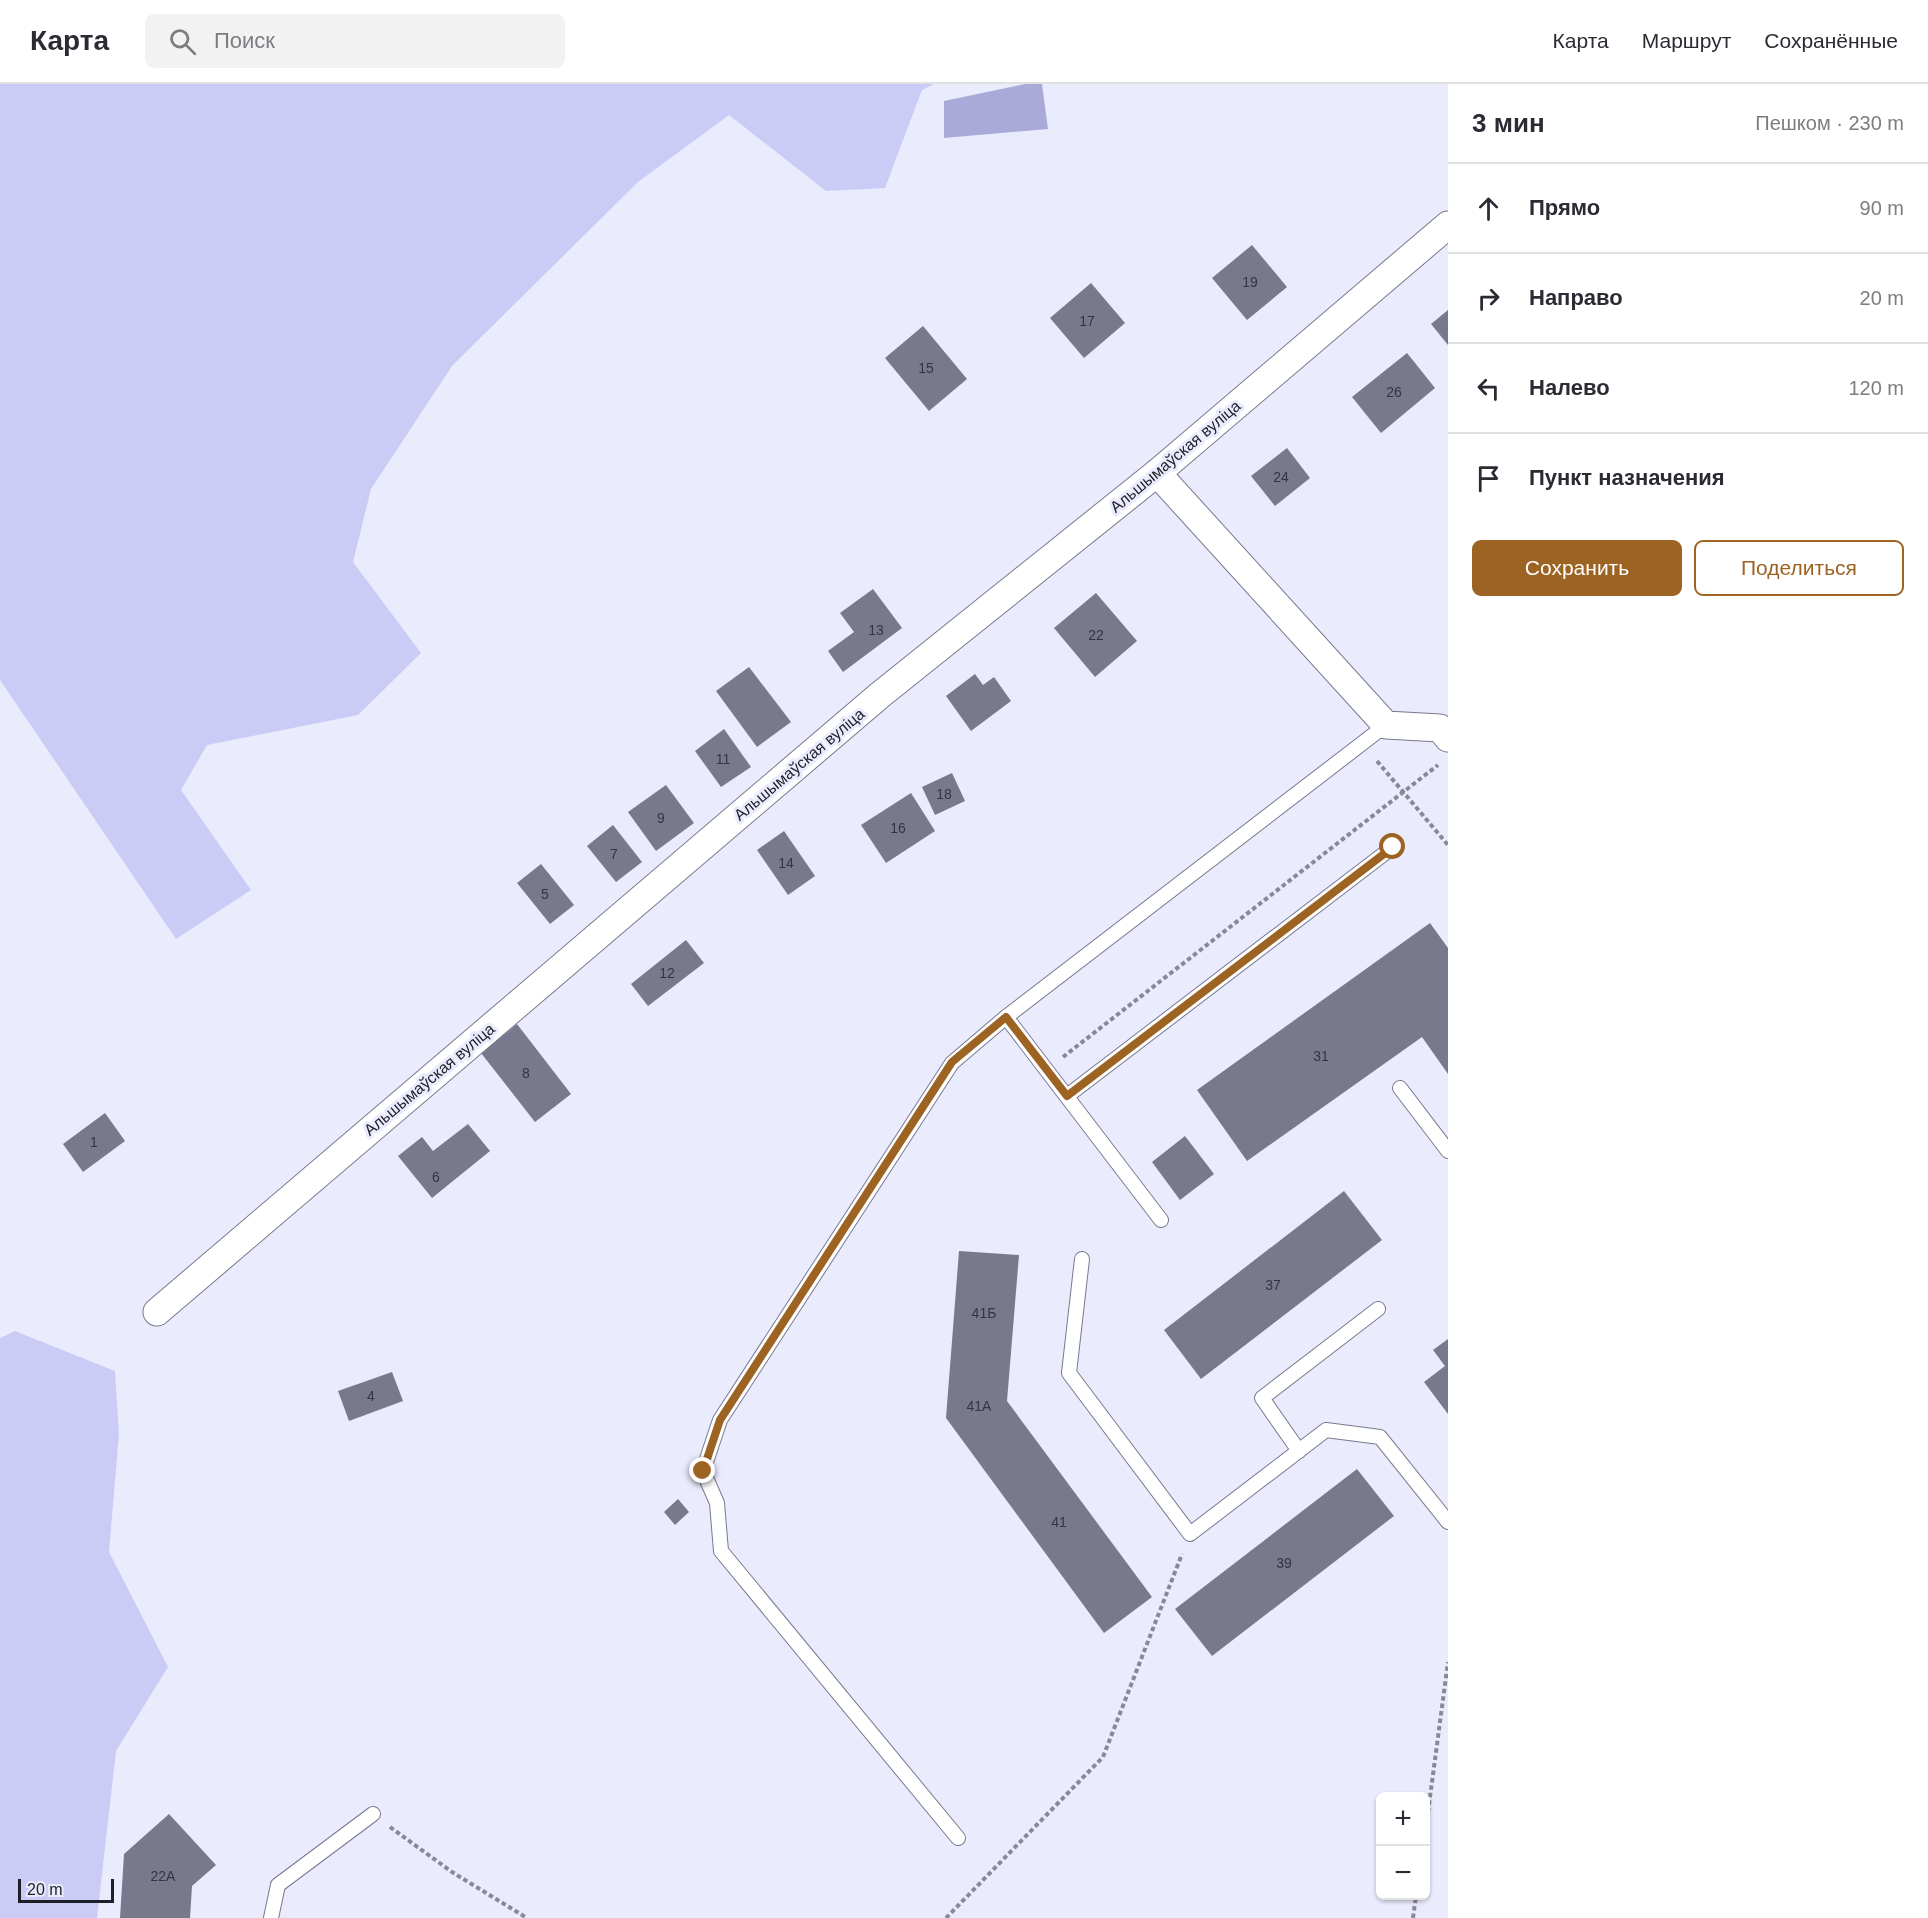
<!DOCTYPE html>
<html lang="ru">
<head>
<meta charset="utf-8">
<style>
  :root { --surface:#fff; --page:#f2f2f3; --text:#2b2b33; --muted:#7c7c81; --line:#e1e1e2; --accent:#9d6322 }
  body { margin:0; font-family:Arial,sans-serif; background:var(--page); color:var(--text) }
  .controls { position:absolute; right:18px; bottom:18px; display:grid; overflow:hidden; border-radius:9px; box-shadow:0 2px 4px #0004 }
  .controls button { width:54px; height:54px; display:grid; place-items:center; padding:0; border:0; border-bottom:2px solid var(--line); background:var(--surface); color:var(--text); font:30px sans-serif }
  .scale { position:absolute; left:18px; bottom:15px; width:96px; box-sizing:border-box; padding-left:6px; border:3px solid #1d1e26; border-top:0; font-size:16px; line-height:21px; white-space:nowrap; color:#1d1e26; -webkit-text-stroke:4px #eaebfd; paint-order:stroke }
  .stop { position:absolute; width:18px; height:18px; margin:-14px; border:4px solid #9d6322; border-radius:50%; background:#fff }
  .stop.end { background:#9d6322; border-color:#fff; box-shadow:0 2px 6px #0008 }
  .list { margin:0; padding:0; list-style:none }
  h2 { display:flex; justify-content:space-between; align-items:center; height:78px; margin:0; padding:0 24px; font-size:26px }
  h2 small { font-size:20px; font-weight:400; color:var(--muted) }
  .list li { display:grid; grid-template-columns:39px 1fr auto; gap:18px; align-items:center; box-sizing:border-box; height:90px; padding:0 24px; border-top:2px solid var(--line) }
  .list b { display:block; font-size:22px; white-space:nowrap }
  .list em { font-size:20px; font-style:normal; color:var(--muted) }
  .actions { display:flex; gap:12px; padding:18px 24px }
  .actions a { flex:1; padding:14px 0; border:2px solid var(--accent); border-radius:9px; text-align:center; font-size:21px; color:var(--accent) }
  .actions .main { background:var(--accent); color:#fff }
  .icon { flex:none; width:33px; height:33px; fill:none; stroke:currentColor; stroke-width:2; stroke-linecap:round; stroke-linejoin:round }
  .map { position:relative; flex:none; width:1448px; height:1834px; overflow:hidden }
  header { display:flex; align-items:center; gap:36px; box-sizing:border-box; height:84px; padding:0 30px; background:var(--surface); border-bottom:2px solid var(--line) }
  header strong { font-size:28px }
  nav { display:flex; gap:33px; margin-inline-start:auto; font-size:21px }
  .search { width:420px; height:54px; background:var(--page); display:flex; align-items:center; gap:15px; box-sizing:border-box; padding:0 21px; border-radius:9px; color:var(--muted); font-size:22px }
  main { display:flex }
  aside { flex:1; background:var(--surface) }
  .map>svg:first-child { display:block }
</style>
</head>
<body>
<header>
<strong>Карта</strong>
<div class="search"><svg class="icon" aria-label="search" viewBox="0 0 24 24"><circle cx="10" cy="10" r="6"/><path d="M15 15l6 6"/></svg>Поиск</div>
<nav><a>Карта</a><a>Маршрут</a><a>Сохранённые</a></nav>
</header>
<main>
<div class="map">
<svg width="1448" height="1834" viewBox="0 0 1448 1834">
  <rect width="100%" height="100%" fill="#eaebfd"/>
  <g fill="#cbccf5">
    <polygon points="0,0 934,0 922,6 885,104 826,107 729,31 638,98 452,282 371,405 353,478 421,569 358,631 207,661 181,706 251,806 176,855 0,596"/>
    <polygon points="15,1247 115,1287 119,1350 109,1468 168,1583 116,1667 97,1834 0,1834 0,1254"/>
  </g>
  <polygon fill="#a9aad7" points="1025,0 1042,0 1048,45 944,54 944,17"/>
  <g fill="#78798d">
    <polygon points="1252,161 1287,203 1247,236 1212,194"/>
    <polygon points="1091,199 1125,239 1084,274 1050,234"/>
    <polygon points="1448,226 1448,261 1431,240"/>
    <polygon points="923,242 967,295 929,327 885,274"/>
    <polygon points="1407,269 1435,304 1381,349 1352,313"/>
    <polygon points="1287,364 1310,394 1275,422 1251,392"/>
    <polygon points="873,505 902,544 843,588 828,567 854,548 840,529"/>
    <polygon points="1096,509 1137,557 1095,593 1054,544"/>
    <polygon points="749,583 791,638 757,663 716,607"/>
    <polygon points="975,590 983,601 994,593 1011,617 971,647 946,612"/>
    <polygon points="724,645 751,683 721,703 695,667"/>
    <polygon points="952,689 965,717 935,731 922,703"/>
    <polygon points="666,701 694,739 656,767 628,728"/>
    <polygon points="911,709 935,747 886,779 861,741"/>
    <polygon points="613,741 642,778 616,798 587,762"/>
    <polygon points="784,747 815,792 788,811 757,766"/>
    <polygon points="541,780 574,821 550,840 517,799"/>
    <polygon points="1430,839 1448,864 1448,990 1422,953 1247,1077 1197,1006"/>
    <polygon points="686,856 704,879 648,922 631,900"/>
    <polygon points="517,940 571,1010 535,1038 481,969"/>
    <polygon points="105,1029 125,1057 83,1088 63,1060"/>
    <polygon points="468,1040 490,1067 432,1114 398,1072 422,1053 433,1067"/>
    <polygon points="1185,1052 1214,1090 1180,1116 1152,1078"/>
    <polygon points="1344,1107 1382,1156 1201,1295 1164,1246"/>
    <polygon points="959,1167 1019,1171 1007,1317 1152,1513 1104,1549 946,1334"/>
    <polygon points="1448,1255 1448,1330 1424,1298 1445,1282 1433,1266"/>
    <polygon points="392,1288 403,1317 349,1337 338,1307"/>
    <polygon points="1357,1385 1394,1432 1212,1572 1175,1525"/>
    <polygon points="678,1415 689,1428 675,1441 664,1428"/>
    <polygon points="169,1730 216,1781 192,1802 190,1834 120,1834 124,1770"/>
  </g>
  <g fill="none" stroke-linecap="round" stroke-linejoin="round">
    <g stroke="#79798d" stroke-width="16">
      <g id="lane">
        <polyline points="1006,933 1161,1136"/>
        <polyline points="1400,1004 1448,1067"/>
        <polyline points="1067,1012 1393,763"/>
        <polyline points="1082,1175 1069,1289 1190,1450 1326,1346 1380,1353 1448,1438"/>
        <polyline points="1299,1367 1262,1314 1378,1225"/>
        <polyline points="958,1754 721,1467 717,1419 703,1387 720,1336 952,979 1006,933 1386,641"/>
        <polyline points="271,1834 278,1801 373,1730"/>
      </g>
    </g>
    <g stroke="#79798d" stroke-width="29">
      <g id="street">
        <polyline points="1157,389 1386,641 1440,644 1448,654"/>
        <polyline points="157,1228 880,611 1157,389 1448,141"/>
      </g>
    </g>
    <g stroke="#888996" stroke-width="4" stroke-dasharray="4.5 3" stroke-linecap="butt">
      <polyline points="1377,677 1448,761"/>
      <polyline points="1063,973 1438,681"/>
      <polyline points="390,1743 452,1788 527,1834"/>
      <polyline points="1426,1743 1448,1578"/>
      <polyline points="946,1834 1103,1673 1182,1470"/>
      <polyline points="1413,1834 1416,1812"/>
    </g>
    <use href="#lane" stroke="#fff" stroke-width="14"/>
    <use href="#street" stroke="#fff" stroke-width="27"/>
  </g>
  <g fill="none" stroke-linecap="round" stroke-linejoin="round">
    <polyline stroke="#9d6322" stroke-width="8" points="703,1387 720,1336 952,978 1006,933 1067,1012 1393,763"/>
  </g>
  <g text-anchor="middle" stroke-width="6" stroke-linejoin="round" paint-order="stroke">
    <g font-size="14" fill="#343540">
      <text x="1250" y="203">19</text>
      <text x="1087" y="242">17</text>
      <text x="926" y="289">15</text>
      <text x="1394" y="313">26</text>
      <text x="1281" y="398">24</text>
      <text x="876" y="551">13</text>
      <text x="1096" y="556">22</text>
      <text x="723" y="680">11</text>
      <text x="944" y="715">18</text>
      <text x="661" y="739">9</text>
      <text x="898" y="749">16</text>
      <text x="614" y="775">7</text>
      <text x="786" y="784">14</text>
      <text x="545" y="815">5</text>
      <text x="667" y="894">12</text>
      <text x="1321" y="977">31</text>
      <text x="526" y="994">8</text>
      <text x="94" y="1063">1</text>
      <text x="436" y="1098">6</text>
      <text x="1273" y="1206">37</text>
      <text x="984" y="1234">41Б</text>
      <text x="371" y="1317">4</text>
      <text x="979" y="1327">41А</text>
      <text x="1059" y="1443">41</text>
      <text x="1284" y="1484">39</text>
      <text x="163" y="1797">22А</text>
    </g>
    <g font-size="16" fill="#1d1e26" stroke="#eaebfd">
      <text transform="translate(1175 372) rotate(-40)" y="6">Альшымаўская вуліца</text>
      <text transform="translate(799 680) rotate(-40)" y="6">Альшымаўская вуліца</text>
      <text transform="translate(429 995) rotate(-40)" y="6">Альшымаўская вуліца</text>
    </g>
  </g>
</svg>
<div class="controls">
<button>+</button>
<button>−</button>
</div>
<div class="scale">20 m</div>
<div class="stop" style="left:1393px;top:763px"></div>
<div class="stop end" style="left:703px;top:1387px"></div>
</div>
<aside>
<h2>3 мин<small>Пешком · 230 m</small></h2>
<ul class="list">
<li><svg class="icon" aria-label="ahead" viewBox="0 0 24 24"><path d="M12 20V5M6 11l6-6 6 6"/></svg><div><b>Прямо</b></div><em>90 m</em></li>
<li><svg class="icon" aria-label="right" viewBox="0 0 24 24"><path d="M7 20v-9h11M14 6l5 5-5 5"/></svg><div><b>Направо</b></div><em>20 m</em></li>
<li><svg class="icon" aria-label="left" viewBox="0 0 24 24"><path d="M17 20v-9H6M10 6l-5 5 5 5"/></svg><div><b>Налево</b></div><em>120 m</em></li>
<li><svg class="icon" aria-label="arrive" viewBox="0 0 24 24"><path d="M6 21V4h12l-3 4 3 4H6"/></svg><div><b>Пункт назначения</b></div></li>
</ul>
<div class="actions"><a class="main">Сохранить</a><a>Поделиться</a></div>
</aside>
</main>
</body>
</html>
